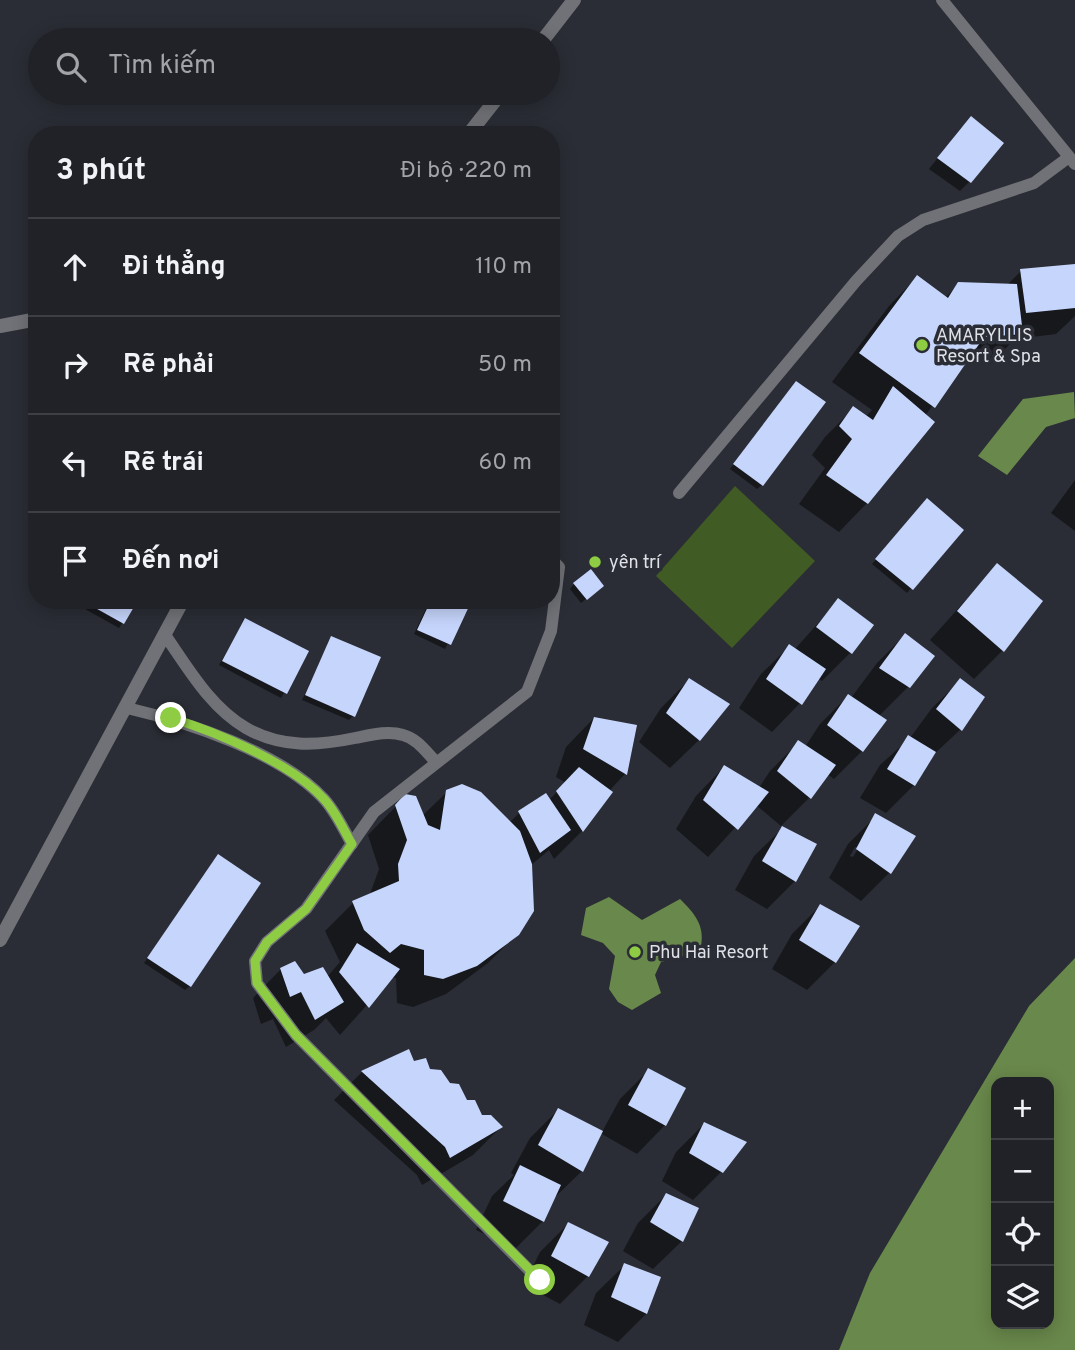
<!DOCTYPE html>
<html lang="vi">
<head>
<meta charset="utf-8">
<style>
  :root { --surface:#202228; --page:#2d2f34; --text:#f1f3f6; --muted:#a2a4a8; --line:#3d3f45 }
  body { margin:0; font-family:Overpass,sans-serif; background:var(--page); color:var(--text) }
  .controls { position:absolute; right:21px; bottom:21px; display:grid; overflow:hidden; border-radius:14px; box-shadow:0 4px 18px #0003 }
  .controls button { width:63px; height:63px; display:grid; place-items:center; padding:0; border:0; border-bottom:2px solid var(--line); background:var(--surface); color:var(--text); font:35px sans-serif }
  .stop { position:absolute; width:21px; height:21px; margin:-16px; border:5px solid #8ecd43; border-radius:50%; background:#fff }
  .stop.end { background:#8ecd43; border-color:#fff; box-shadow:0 2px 7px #0008 }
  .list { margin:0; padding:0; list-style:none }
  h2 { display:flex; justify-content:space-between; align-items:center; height:91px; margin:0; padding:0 28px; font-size:30px }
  h2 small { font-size:23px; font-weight:400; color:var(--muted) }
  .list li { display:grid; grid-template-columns:46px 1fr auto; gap:21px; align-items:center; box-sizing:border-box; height:98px; padding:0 28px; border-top:2px solid var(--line) }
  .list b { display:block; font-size:26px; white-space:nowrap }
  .list em { font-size:23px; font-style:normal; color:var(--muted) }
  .icon { flex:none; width:38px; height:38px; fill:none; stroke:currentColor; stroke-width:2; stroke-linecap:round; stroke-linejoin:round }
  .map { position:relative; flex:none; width:1075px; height:1350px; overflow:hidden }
  .search { position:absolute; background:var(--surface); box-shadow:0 4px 18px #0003; left:28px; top:28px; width:532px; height:77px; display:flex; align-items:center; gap:18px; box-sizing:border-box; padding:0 24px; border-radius:38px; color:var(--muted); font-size:26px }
  .panel { position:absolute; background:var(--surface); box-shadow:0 4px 18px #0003; left:28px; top:126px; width:532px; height:483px; border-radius:28px }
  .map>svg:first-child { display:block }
</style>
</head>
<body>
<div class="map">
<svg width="1075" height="1350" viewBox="0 0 1075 1350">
  <rect width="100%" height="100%" fill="#2a2d35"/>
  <polygon fill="#405b23" points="735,486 815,561 732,648 656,576"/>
  <g fill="#69884b" fill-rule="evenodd">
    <polygon points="1074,392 1075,418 1046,427 1007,475 978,456 1023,399"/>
    <path d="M609,897L642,920L680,899C695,914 705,925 701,947L691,954L661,962L655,975L661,993L632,1010L618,1002L609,989L615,956L603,943L581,935L586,908Z"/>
    <path d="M1075,958V1350H839L870,1273L1029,1006ZM1049,1082V1324H996V1082Z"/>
  </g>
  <g fill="#0007" fill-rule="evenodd">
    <polygon points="961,128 970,181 960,191 929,169"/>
    <polygon points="1075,265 1075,316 1056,334 1015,339 993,361 963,364 925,416 932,422 867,503 839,532 799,504 825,468 812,455 825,437 853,409 865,417 872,410 832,382 889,306 917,277 945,298 959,284 1006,286 1021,271"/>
    <polygon points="792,387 762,485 757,489 730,469"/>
    <polygon points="1075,480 1075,531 1051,513"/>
    <polygon points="923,505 962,530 907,593 872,564"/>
    <polygon points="997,565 1041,601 1002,651 974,679 930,640"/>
    <polygon points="574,584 597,590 581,603 570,589"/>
    <polygon points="78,600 136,600 119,628 76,604"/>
    <polygon points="430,600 470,600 445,649 414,634"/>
    <polygon points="838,601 871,626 850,653 822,681 818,678 800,703 772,732 739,708 761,674 790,646 795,649"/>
    <polygon points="245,620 307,652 281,698 219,665"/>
    <polygon points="905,635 908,687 879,716 885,720 862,751 834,779 827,774 809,798 781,826 756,805 708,857 676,829 696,796 724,767 759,788 770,771 799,742 805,747 820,724 848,696 851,698 877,663"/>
    <polygon points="331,638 353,716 349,720 302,700"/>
    <polygon points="689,680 699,740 670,768 639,742 661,708"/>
    <polygon points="961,680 961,729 932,756 914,785 886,813 860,798 880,765 910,738 932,708"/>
    <polygon points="594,718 635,727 625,774 609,791 582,831 554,859 549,850 530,866 517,934 488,963 446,994 413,1007 397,1003 396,978 392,977 340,1035 326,1018 314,1030 286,1047 273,1019 261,1024 253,998 281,969 304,976 327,977 340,962 325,931 353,903 370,894 379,869 368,835 406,796 422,816 447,792 509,823 520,812 549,800 566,783 556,777 566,747"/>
    <path d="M876,816L913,836L889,873L861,901L829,878L848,844ZM855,847H859L853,857L850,856Z"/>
    <polygon points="783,828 795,881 767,909 735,890 754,856"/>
    <polygon points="214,861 190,986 185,990 144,963"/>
    <polygon points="820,906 835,962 807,990 772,969 792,934"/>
    <polygon points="408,1052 413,1064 429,1071 481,1116 501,1127 473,1155 422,1185 417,1175 334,1100 362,1072"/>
    <polygon points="648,1071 665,1125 637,1154 600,1133 582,1171 553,1199 543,1221 515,1249 476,1230 492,1196 514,1175 511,1173 530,1138 558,1110 602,1132 620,1099"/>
    <polygon points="704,1124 722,1171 693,1200 662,1181 676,1152"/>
    <polygon points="666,1195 682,1241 653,1269 623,1251 638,1223"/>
    <polygon points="568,1224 588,1276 560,1304 524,1285 540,1252"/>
    <polygon points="625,1265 659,1278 646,1314 618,1342 584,1325 596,1293"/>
  </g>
  <g fill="#c6d5fc">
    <polygon points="971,116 1004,143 971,183 937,158"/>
    <polygon points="1075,264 1075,308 1026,313 1020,269"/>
    <polygon points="917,275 948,298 958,282 1017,284 1023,334 984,337 935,408 859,353"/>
    <polygon points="796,381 826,402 763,486 733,464"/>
    <polygon points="893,386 935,422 868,504 826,475 852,439 839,426 853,406 873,420"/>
    <polygon points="927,498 964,530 913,590 875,559"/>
    <polygon points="997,563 1043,601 1004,652 957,611"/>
    <polygon points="591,569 604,586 587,600 573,583"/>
    <polygon points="838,598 874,625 852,654 816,627"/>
    <polygon points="81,600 138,600 124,624"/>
    <polygon points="431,600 472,600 451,645 417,630"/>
    <polygon points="245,618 309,651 287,694 222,661"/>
    <polygon points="905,633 935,656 910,688 879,668"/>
    <polygon points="331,636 381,657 355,717 305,695"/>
    <polygon points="789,644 826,669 802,705 766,679"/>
    <polygon points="689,678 730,704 700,741 666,713"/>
    <polygon points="960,678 985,697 962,731 936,709"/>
    <polygon points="848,694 887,720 863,752 827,725"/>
    <polygon points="594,717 637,725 627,775 583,749"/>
    <polygon points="908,735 936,752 915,786 887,769"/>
    <polygon points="798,740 836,765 811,799 777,771"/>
    <polygon points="724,765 769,792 738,830 703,800"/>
    <polygon points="579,767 613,792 583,832 556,791"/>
    <polygon points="462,784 481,792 520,831 532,864 534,911 519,935 477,966 443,979 424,975 424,950 401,944 390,953 364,930 352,901 399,881 398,864 407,840 395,805 405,794 416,796 428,825 440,830 446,790"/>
    <polygon points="546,793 571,830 540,853 518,811"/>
    <polygon points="875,813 916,836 891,874 856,849"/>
    <polygon points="782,826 817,844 796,882 762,861"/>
    <polygon points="218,854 261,883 191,987 147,958"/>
    <polygon points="820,904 860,926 836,963 799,940"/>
    <polygon points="357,943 400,969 369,1008 339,972"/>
    <polygon points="295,961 304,974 323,967 344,1002 315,1020 301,992 290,997 280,968"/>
    <polygon points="409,1049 414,1061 426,1058 430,1069 441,1070 450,1083 459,1084 467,1100 475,1100 482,1115 491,1115 503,1127 450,1158 445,1147 361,1071"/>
    <polygon points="648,1068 686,1088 666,1126 628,1105"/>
    <polygon points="558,1108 603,1131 583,1172 538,1145"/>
    <polygon points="704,1122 747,1142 723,1173 689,1153"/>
    <polygon points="520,1165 561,1185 544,1222 503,1201"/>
    <polygon points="666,1193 699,1208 683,1242 650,1222"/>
    <polygon points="568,1222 609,1242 589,1277 551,1256"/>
    <polygon points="624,1263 661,1277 647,1314 611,1297"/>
  </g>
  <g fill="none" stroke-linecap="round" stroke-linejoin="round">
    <g stroke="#717277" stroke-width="12">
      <polyline points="942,0 1075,164"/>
      <polyline points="679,493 856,281 898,236 923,220 1034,183 1069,157"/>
      <path d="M165,635C188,668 210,707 246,728C281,748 317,746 355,738C370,735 388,730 403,735C418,739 426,752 436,762"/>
      <path d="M127,708C187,722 280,752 323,798C335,810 343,829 352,844"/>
      <polyline points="539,1280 296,1035 257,983 255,961 267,942 306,909 374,812 527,692 551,631 559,567 551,559"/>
    </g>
    <g stroke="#717277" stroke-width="14">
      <polyline points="543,40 574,0"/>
      <polyline points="468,135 501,93"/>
      <polyline points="0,326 37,319"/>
      <polyline points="0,940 183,600"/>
    </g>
  </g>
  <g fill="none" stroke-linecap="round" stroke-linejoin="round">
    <path stroke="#8ecd43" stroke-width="9" d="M171,718C216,732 291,763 323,798C335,810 343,829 352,844L306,909L267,942L255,961L257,983L296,1035L540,1280"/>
  </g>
  <g fill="#8ecd43" stroke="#2a2d35" stroke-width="2.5">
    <circle cx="922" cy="345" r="7"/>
    <circle cx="595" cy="562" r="7"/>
    <circle cx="635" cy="952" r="7"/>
  </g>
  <g text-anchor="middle" stroke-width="7" stroke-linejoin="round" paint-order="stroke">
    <g font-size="18" fill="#dfe1e7" stroke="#2a2d35" text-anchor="start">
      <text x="936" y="341">AMARYLLIS<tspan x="936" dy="21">Resort &amp; Spa</tspan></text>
      <text x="609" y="568">yên trí</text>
      <text x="649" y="958">Phu Hai Resort</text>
    </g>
  </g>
</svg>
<div class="controls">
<button>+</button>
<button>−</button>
<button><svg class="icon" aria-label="locate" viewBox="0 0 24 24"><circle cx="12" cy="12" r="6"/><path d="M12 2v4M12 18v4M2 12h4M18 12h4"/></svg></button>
<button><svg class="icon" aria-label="layers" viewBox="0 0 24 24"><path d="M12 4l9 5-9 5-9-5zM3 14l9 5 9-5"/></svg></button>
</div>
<div class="stop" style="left:540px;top:1280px"></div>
<div class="stop end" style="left:171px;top:718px"></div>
<div class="search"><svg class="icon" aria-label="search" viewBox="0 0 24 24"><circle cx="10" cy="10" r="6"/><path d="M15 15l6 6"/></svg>Tìm kiếm</div>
<section class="panel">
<h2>3 phút<small>Đi bộ · 220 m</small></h2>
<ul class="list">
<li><svg class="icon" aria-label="ahead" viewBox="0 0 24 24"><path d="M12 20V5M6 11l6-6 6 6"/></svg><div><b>Đi thẳng</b></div><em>110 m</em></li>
<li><svg class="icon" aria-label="right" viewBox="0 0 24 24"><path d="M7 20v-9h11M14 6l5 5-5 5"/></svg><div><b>Rẽ phải</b></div><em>50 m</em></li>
<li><svg class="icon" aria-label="left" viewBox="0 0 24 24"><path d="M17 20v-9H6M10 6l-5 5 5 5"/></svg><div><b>Rẽ trái</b></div><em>60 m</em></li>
<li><svg class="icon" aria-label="arrive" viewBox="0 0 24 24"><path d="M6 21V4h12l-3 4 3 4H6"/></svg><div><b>Đến nơi</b></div></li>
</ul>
</section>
</div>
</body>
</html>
